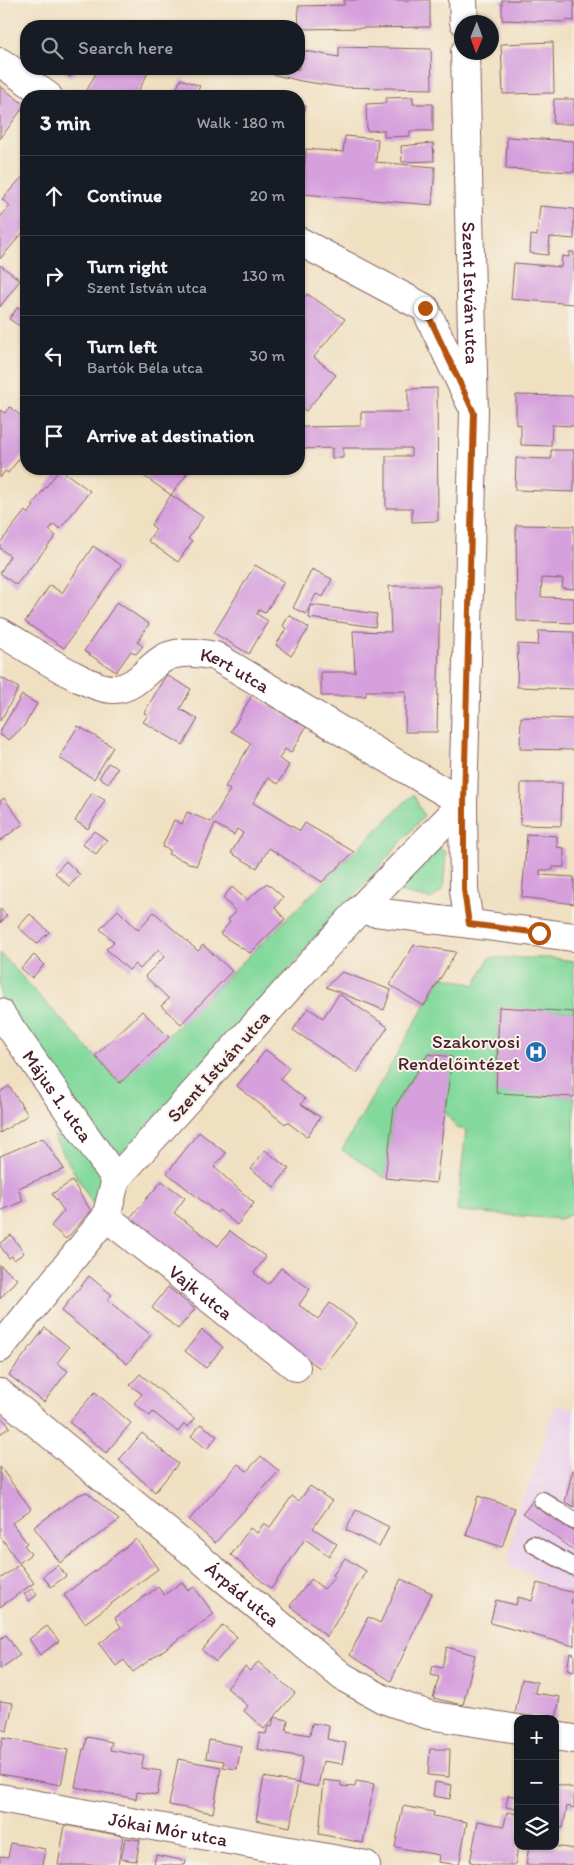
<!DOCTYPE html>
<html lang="en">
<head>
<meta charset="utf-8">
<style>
  :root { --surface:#171b24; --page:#20242c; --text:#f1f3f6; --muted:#9ea1a6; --line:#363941 }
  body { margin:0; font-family:Itim,sans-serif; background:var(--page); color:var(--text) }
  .controls { position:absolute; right:15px; bottom:15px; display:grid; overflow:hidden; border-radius:10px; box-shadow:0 1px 4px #0004 }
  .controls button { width:45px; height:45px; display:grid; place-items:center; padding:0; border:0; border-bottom:1px solid var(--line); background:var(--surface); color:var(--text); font:25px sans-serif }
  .compass { position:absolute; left:454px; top:15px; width:45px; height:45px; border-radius:50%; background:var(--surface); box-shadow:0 1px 4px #0004; rotate:181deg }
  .stop { position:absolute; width:15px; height:15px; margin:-11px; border:4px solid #b45309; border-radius:50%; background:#fff }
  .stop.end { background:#b45309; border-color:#fff; box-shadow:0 1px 5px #0008 }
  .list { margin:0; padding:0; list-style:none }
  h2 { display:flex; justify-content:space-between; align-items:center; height:65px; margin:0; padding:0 20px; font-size:21px }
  h2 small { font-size:16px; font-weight:400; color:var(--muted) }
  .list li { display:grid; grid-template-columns:32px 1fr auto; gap:15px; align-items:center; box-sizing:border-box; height:80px; padding:0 20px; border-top:1px solid var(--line) }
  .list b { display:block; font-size:19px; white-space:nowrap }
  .list p { margin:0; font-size:16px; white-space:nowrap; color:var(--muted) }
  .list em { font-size:16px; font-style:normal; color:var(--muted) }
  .icon { flex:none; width:28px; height:28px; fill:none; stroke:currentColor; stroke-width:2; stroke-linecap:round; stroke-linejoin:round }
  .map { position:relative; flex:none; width:574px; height:1865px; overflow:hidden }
  .search { position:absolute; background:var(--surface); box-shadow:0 1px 4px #0004; left:20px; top:20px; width:285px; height:55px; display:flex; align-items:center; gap:12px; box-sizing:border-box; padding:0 18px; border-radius:20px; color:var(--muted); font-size:19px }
  .panel { position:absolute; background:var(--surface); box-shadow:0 1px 4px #0004; left:20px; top:90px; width:285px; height:385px; border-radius:20px }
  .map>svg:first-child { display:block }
</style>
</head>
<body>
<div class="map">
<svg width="574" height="1865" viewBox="0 0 574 1865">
  <rect width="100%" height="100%" fill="#f7f3e8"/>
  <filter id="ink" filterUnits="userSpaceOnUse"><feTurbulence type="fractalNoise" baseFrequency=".02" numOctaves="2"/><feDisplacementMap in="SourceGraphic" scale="10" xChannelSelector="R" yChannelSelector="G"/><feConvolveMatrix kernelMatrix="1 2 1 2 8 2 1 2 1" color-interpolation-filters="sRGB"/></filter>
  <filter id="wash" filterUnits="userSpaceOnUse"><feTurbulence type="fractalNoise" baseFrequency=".0096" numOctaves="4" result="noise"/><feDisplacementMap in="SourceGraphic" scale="20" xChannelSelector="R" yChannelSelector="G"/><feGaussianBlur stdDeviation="1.12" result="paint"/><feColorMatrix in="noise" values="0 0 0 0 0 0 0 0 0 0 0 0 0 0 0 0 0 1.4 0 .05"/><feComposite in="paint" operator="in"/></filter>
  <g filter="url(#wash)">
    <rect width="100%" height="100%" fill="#f0e0c2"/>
    <polygon fill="#ead1ec" points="555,1405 574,1409 574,1598 508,1565 518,1510 536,1467"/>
    <g fill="#83d99c" stroke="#667c64">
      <polygon points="413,794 424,816 109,1173 94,1206 53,1136 77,1124 0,1007 0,953 120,1083"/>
      <polygon points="438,847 446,853 443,890 431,899 398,892 393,884"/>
      <polygon points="489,958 551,958 574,961 574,1012 499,1008 496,1092 574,1097 574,1213 560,1219 457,1211 466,1130 457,1128 445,1112 451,1057 428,1054 394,1108 385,1178 342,1150 442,976 475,985"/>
    </g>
    <g id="blocks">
      <g fill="#d6a0dd">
        <polygon points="344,0 430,0 430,27 299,29 298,6 344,5"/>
        <polygon points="502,0 574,0 574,21 566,20 566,22 502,20"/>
        <polygon points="553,42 554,93 503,94 501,44"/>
        <polygon points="339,47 431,49 432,89 340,87 301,81 251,69 299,69 299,50 339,57"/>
        <polygon points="61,69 78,69 70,77"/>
        <polygon points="98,69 150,69 136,96 100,96 87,90"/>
        <polygon points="181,79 200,86 195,96 173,96"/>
        <polygon points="0,86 25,105 0,139"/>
        <polygon points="413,97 413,104 433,104 433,131 410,131 410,136 384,137 384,130 367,131 366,104 386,103 386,98"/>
        <polygon points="554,99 574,99 574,124 553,124"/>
        <polygon points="299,104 306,106 301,125 299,124"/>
        <polygon points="26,129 26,142 20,137"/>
        <polygon points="345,136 378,139 376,162 435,167 432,205 302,194 306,149 343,152"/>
        <polygon points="507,137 574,141 574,172 506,169"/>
        <polygon points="433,143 434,161 402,162 401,146"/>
        <polygon points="26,173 26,229 0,259 0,217 10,206 2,199"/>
        <polygon points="540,206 574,209 574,239 550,237 548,255 530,253 531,235 537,236"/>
        <polygon points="569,252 574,252 574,304 511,299 514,263 561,267 562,256 569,257"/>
        <polygon points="0,265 20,280 0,307"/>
        <polygon points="307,294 345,319 314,357 336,375 306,411 302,408 299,412 299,304"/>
        <polygon points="18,307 26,314 26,326 24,329 9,319"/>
        <polygon points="437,388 438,521 412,522 412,508 386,508 386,456 411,456 411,448 343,448 343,458 332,458 332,448 301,449 301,427 361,426 361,412 408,412 408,389"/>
        <polygon points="516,395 574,396 574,426 552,425 551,446 521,445 521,424 516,425"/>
        <polygon points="10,407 26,420 26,450 8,473 5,471 0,478 0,410 5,413"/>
        <polygon points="551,450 574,450 574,492 515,490 516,458 551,459"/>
        <polygon points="60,469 90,491 60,529 54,524 49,530 56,536 16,585 0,573 10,556 0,548 0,543 25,511 28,514 34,506 32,505"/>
        <polygon points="134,469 179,469 187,474 171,495"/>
        <polygon points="171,495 203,517 188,539 192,541 178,562 148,541 156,529 151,525"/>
        <polygon points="516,525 574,526 574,589 562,588 563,579 542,578 541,597 574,598 574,623 517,621"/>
        <polygon points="93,546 121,565 64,648 25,622 50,585 62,593"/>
        <polygon points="255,565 284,582 265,613 259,610 257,614 268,621 249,654 214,633"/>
        <polygon points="312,569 332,579 323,597 316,594 306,614 293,608"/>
        <polygon points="389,586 440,586 437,732 405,732 406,691 366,691 366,696 321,696 321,672 355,672 353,631 391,632"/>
        <polygon points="117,602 149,624 137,642 143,646 136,654 131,651 116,672 84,651"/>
        <polygon points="311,605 377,614 375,627 309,618"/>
        <polygon points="289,615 309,628 291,656 276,645 286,629 283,626"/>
        <polygon points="539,631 574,632 574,689 517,687 518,644 538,645"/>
        <polygon points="166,675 191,689 180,709 198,719 183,745 143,722 148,715 144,713"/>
        <polygon points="0,677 19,688 0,721"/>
        <polygon points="22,695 37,704 24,726 9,740 0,735 0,731"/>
        <polygon points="252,695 306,727 291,753 285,749 279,759 289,765 278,784 268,778 253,803 300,831 305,823 354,852 322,882 269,848 257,868 231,853 243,833 237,829 234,835 215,824 196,866 168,854 170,850 162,847 174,820 182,824 187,812 211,822 230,790 225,787 251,743 231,731"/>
        <polygon points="521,717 574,719 574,750 520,749"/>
        <polygon points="78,726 113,747 94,779 59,758"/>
        <polygon points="108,763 118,768 109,783 99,778"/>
        <polygon points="521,783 562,783 561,826 520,825"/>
        <polygon points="92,793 105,800 88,829 75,821"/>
        <polygon points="4,798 23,824 0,841 0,801"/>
        <polygon points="94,831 107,840 96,854 82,844"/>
        <polygon points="527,834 557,836 557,847 564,848 564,867 553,867 553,870 540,870 540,875 574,877 574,904 522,897"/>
        <polygon points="66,861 80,875 69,886 55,873"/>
        <polygon points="267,883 283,897 275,908 285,919 250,953 220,934 230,922 228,920 236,912 223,898 232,887 247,900"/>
        <polygon points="0,909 7,915 0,923"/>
        <polygon points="118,910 138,930 154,912 198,951 203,945 232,971 181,1024 161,1006 169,999 145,976 165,956 159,949 140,969 135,964 129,970 106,949 114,942 100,929"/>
        <polygon points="30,914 49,932 37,944 18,927"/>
        <polygon points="414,945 456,952 424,1006 390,985"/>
        <polygon points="34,955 44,965 32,978 21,968"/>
        <polygon points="342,972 391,990 384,1010 326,987"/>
        <polygon points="339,994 388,1027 357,1073 293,1030 308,1008 323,1018"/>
        <polygon points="499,1007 574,1012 574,1097 496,1093"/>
        <polygon points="142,1011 169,1037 120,1083 95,1056"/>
        <polygon points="266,1050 289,1068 280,1079 305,1099 301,1104 320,1117 307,1137 287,1122 285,1124 237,1086"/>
        <polygon points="428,1054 452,1057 436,1183 385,1178 394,1108"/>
        <polygon points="9,1086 28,1115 0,1133 0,1092"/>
        <polygon points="199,1132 226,1153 214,1167 254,1203 237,1225 219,1210 217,1213 167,1173"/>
        <polygon points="43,1138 64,1169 18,1188 23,1201 0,1211 0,1156"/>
        <polygon points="265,1150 289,1169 274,1187 251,1169"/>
        <polygon points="72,1181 91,1211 66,1239 51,1226 64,1211 52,1194"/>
        <polygon points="162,1181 185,1198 174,1213 218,1246 230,1231 266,1257 254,1273 268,1284 281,1268 310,1289 299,1305 318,1319 330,1303 357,1323 321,1369 127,1221"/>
        <polygon points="11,1235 24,1253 14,1260 12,1256 9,1258 0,1246 0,1243"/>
        <polygon points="0,1265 17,1279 0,1299"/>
        <polygon points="89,1276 112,1295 107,1300 151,1335 127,1364 61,1311"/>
        <polygon points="168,1287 195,1309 178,1329 152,1308"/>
        <polygon points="45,1328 69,1347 57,1363 68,1371 44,1402 9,1375"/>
        <polygon points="202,1330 223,1347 206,1368 185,1351"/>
        <polygon points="140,1374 195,1419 188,1427 184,1424 178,1432 153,1412 150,1416 134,1403 142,1394 130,1385"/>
        <polygon points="95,1392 131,1423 106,1453 69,1422"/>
        <polygon points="0,1416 10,1427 0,1434"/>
        <polygon points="201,1424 217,1436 207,1449 191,1436"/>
        <polygon points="142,1433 178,1464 155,1492 119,1460"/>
        <polygon points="261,1456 279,1471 215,1543 189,1520 238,1464 247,1471"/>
        <polygon points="0,1467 31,1509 12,1523 27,1543 24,1545 31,1554 19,1563 0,1536"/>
        <polygon points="573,1469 574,1469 574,1507 565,1502"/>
        <polygon points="310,1486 332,1501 313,1528 337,1544 329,1556 305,1539 271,1589 231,1555 250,1528 257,1533 264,1523 270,1527 292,1496 299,1501"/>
        <polygon points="87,1492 119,1520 60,1563 34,1527 76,1496"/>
        <polygon points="478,1496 515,1508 502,1547 466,1535"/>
        <polygon points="535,1498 574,1527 574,1551 523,1513"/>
        <polygon points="356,1510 389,1527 379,1547 346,1530"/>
        <polygon points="136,1539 158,1569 85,1623 64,1595"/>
        <polygon points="345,1558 366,1571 327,1637 290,1606 311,1579 324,1589 335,1577 333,1575"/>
        <polygon points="20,1564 34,1583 0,1607 0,1579"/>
        <polygon points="58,1565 66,1576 51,1587 43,1576"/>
        <polygon points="401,1579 432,1593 391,1681 350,1655 368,1617 380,1623"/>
        <polygon points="182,1582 188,1591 194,1587 214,1614 133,1672 124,1660 116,1666 99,1644 121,1627 115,1618 158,1587 164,1595"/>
        <polygon points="537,1583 574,1593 571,1603 574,1603 574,1646 490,1623 496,1600 516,1605 518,1597 532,1601"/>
        <polygon points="33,1588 37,1595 29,1601 24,1594"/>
        <polygon points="223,1625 237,1637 216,1662 202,1650"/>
        <polygon points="47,1626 59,1641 40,1655 29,1639"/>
        <polygon points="6,1635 20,1655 0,1669 0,1639"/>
        <polygon points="447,1647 475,1655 463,1705 433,1698 439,1677 431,1675 433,1666 442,1668"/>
        <polygon points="570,1653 574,1654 574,1672 567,1670"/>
        <polygon points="258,1662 295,1693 264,1729 244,1711 248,1706 227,1688 245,1667 250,1671"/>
        <polygon points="522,1679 537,1682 535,1693 560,1697 556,1719 515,1714"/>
        <polygon points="0,1701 13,1703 7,1731 0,1729"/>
        <polygon points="274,1717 288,1720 286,1731 310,1735 312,1723 329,1726 327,1739 346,1743 342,1764 323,1761 318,1787 298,1783 303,1757 257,1749 260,1733 266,1734 268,1726 272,1727"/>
        <polygon points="87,1737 112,1742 110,1750 144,1756 141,1768 161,1771 157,1795 137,1792 136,1799 75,1787 83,1749 85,1749"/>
        <polygon points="3,1738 68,1750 61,1785 0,1774 0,1750"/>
        <polygon points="209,1740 241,1746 237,1769 223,1767 224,1761 206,1758"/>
        <polygon points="430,1749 450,1749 449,1777 428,1775"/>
        <polygon points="178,1759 221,1767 213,1813 169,1805"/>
        <polygon points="264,1777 298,1783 290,1827 256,1820"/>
        <polygon points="324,1780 341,1782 341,1786 355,1787 356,1781 374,1784 363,1843 319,1834"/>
        <polygon points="435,1782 452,1785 450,1799 433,1796"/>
        <polygon points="555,1784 574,1788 574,1808 567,1806 563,1828 555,1826"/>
        <polygon points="508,1795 518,1797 518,1809 506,1807"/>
        <polygon points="403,1806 434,1812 433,1816 467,1822 459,1865 438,1862 439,1855 395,1847"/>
        <polygon points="507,1812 518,1814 518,1846 515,1865 487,1865 470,1862 478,1821 504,1826"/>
        <polygon points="65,1825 123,1836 118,1865 58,1865"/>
        <polygon points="125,1838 140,1840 136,1861 121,1859"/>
        <polygon points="11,1843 45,1849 42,1865 0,1865 0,1856 8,1857"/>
        <polygon points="529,1846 555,1846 574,1849 574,1865 526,1865"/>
        <polygon points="156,1855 186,1861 185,1865 154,1865"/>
      </g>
    </g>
  </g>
  <g filter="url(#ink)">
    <use href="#blocks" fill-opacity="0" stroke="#846360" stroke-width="1"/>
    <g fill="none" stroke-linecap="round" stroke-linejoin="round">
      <g stroke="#846360" stroke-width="19">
        <g id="service">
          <polyline points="542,1500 574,1521"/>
          <polyline points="533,1544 574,1567"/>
        </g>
      </g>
      <g stroke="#846360" stroke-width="30">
        <g id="minor">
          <polyline points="463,0 464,22"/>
          <path id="s1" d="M465,52L474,413L463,803L464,890L469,924"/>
          <polyline points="0,62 48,96"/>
          <polyline points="299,241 425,308 470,402"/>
          <path id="s2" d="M0,632C26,646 89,691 115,689C137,688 148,666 166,657C181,650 199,653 215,656L463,803L359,910L116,1179L106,1217L0,1348"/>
          <polyline points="359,910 574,937"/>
          <path id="s3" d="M0,1013L116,1179"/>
          <path id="s4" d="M106,1217L296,1367"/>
          <path id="s5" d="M0,1393L343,1677L383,1699L429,1715L518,1729"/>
          <polyline points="555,1736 574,1739"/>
          <path id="s6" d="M0,1798L366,1865"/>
        </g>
      </g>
      <use href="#service" stroke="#fff" stroke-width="16"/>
      <use href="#minor" stroke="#fff" stroke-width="28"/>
    </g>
  </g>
  <g fill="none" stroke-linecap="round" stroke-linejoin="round" filter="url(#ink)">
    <polyline stroke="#b45309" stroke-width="6" points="425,308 474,413 464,803 464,890 469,924 539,933"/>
  </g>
  <defs>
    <g id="hospital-disc" transform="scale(1.125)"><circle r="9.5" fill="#1f6fb2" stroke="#f7f3e8"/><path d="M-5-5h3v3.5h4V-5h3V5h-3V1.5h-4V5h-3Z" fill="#fff"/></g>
  </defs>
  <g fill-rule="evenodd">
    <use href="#hospital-disc" x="536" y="1052"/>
  </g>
  <g text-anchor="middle" stroke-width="4" stroke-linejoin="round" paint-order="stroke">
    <g font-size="19" fill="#4a1f2b" stroke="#f7f3e8">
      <text dy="7" stroke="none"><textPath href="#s1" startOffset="241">Szent István utca</textPath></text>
      <text dy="7" stroke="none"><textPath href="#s2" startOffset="264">Kert utca</textPath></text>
      <text transform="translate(218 1066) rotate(-48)" y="7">Szent István utca</text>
      <text dy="7" stroke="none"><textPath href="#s3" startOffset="101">Május 1. utca</textPath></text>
      <text dy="7" stroke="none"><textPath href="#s4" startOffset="121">Vajk utca</textPath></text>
      <text dy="7" stroke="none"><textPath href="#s5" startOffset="315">Árpád utca</textPath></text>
      <text dy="7" stroke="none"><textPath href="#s6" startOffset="171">Jókai Mór utca</textPath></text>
    </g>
    <g font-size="19" fill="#4a1f2b" stroke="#f7f3e8" text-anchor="end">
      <text x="520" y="1048">Szakorvosi<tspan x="520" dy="22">Rendelőintézet</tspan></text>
    </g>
  </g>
</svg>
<div class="controls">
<button>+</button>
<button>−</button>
<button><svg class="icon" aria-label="layers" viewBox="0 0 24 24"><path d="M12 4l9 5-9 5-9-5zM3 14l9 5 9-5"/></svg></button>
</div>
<svg class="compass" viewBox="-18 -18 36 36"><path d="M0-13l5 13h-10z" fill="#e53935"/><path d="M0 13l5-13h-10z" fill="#9ea1a6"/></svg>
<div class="stop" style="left:539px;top:933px"></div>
<div class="stop end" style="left:425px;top:308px"></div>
<div class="search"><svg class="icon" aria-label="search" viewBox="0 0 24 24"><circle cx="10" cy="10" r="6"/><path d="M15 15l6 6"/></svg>Search here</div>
<section class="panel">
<h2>3 min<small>Walk · 180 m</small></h2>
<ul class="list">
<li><svg class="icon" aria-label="ahead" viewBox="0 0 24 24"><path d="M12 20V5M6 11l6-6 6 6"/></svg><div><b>Continue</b></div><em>20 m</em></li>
<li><svg class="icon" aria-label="right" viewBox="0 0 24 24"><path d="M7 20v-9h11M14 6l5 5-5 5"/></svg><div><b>Turn right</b><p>Szent István utca</p></div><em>130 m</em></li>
<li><svg class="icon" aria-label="left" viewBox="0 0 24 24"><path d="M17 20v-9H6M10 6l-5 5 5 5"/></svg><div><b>Turn left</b><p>Bartók Béla utca</p></div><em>30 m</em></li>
<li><svg class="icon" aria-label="arrive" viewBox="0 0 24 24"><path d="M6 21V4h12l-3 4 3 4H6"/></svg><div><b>Arrive at destination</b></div></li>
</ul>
</section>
</div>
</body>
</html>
